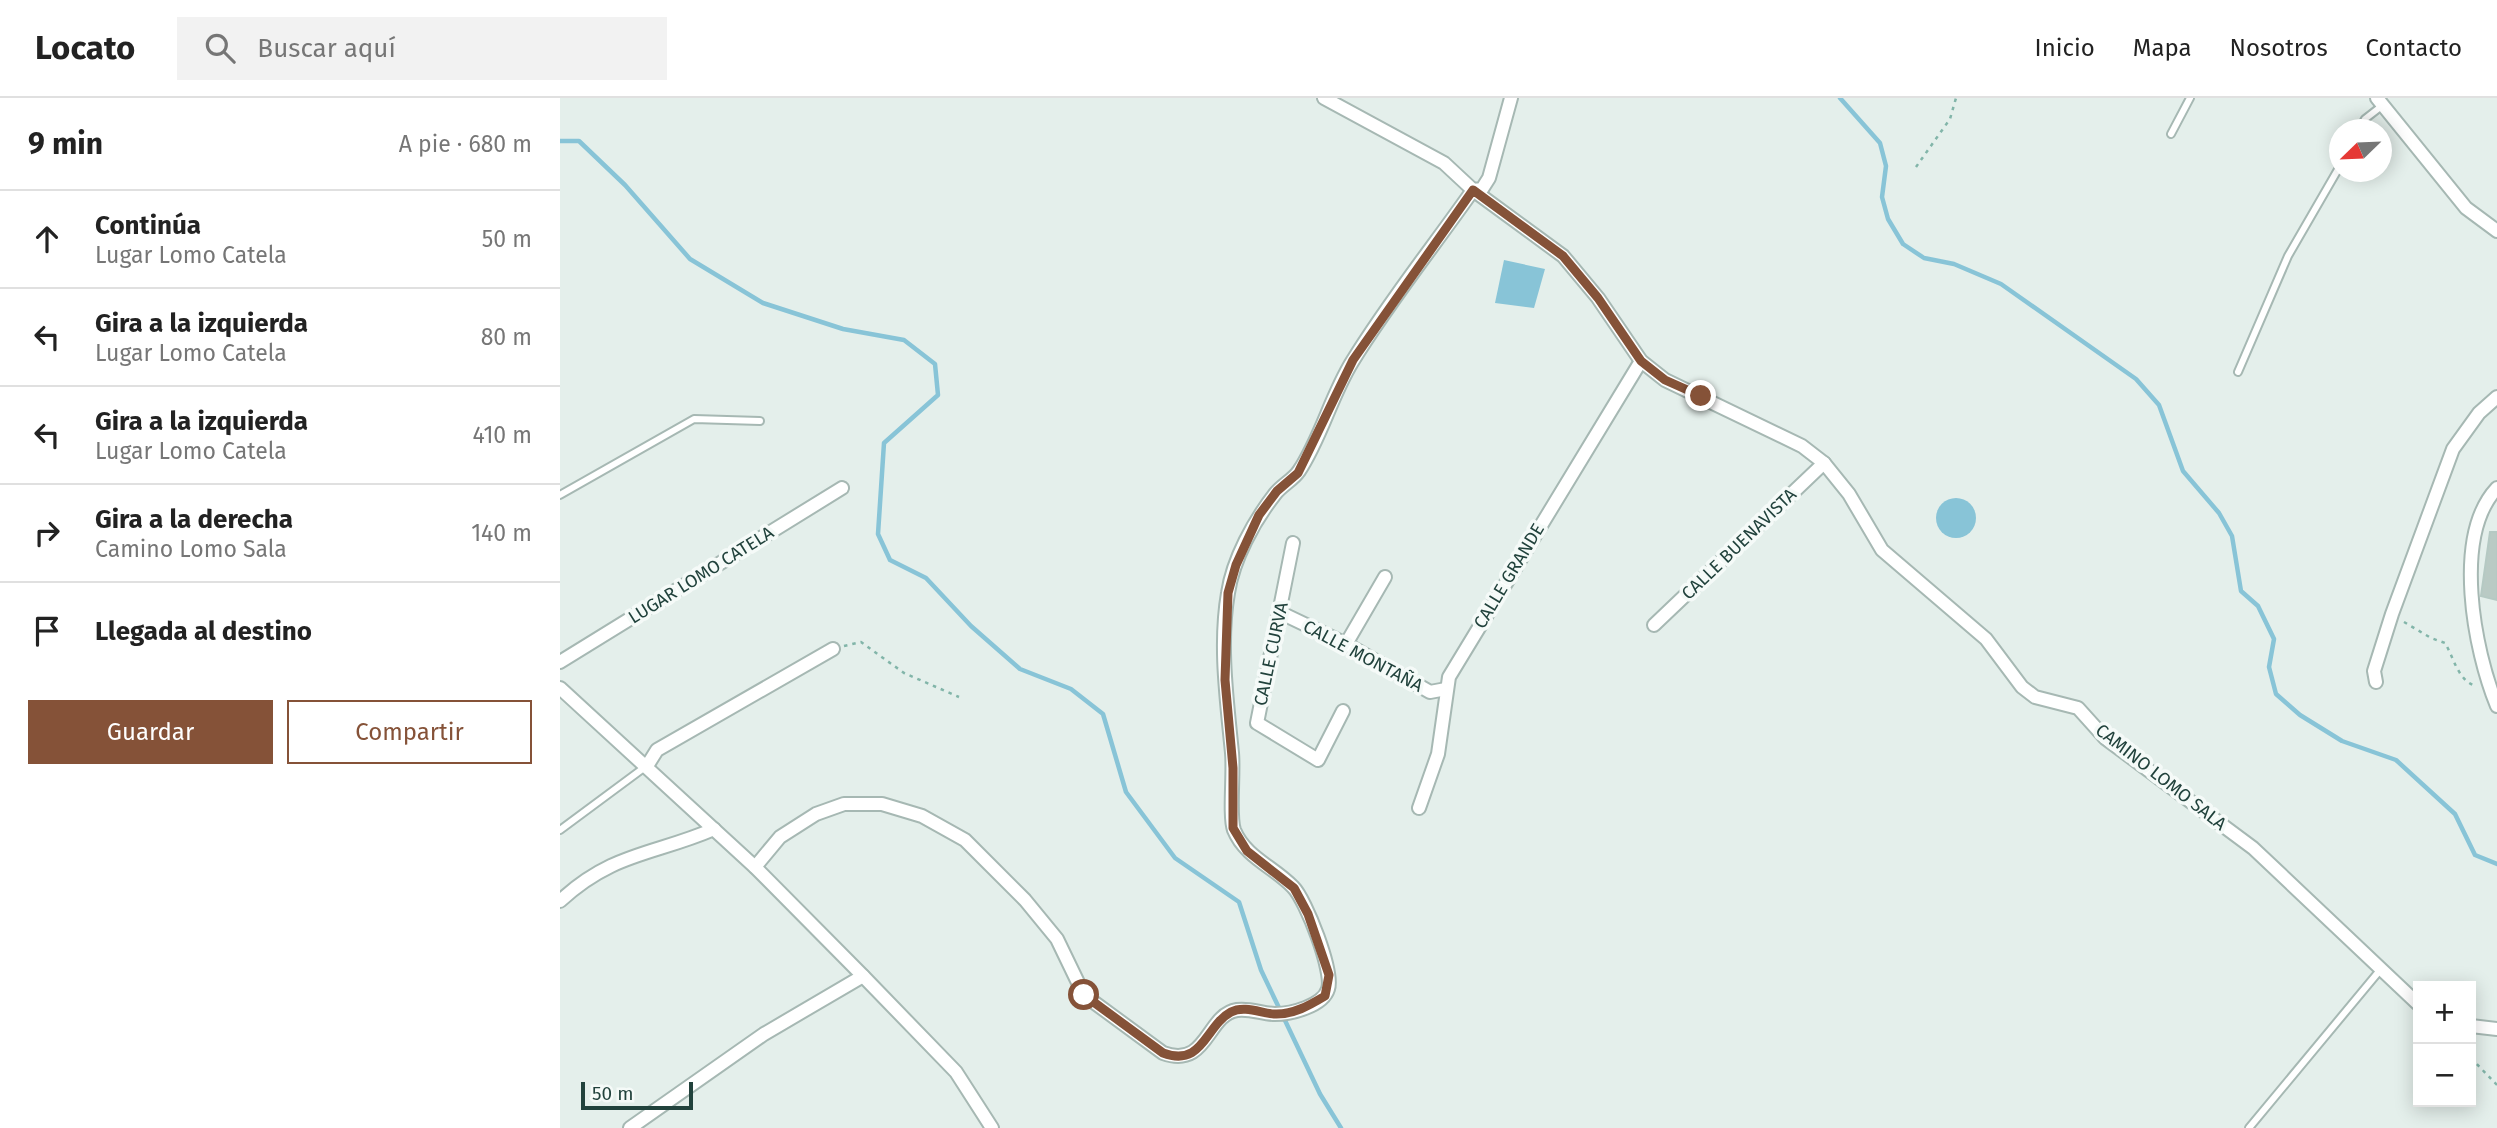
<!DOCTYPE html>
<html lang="es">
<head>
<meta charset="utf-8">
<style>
  :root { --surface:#fff; --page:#f2f2f2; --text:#222; --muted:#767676; --line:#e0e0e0; --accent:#855238 }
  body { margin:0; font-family:"Fira Sans",sans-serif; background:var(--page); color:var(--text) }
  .controls { position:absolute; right:21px; bottom:21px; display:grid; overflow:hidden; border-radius:0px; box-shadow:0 4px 18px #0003 }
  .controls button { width:63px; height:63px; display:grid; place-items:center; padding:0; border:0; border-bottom:2px solid var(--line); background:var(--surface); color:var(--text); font:35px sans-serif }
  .compass { position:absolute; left:1769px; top:21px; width:63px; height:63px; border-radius:50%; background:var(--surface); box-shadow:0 4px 18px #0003; rotate:247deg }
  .scale { position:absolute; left:21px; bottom:18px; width:112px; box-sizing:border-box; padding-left:7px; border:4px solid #21423c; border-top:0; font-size:19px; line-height:24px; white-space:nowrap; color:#21423c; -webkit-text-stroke:5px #f5faf8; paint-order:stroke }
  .stop { position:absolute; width:21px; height:21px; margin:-16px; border:5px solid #855238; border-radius:50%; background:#fff }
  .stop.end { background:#855238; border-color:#fff; box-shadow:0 2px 7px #0008 }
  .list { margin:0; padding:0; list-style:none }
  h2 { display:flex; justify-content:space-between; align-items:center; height:91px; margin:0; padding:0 28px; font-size:30px }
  h2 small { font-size:23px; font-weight:400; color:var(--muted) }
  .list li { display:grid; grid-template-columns:46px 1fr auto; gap:21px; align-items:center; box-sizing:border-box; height:98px; padding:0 28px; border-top:2px solid var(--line) }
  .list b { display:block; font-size:26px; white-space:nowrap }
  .list p { margin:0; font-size:23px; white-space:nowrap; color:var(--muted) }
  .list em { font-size:23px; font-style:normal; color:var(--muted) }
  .actions { display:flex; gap:14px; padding:21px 28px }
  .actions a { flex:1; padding:16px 0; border:2px solid var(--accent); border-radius:0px; text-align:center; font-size:24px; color:var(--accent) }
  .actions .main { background:var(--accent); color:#fff }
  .icon { flex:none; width:38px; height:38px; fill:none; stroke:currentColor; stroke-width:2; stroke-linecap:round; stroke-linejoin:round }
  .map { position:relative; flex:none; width:1937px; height:1030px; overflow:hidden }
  header { display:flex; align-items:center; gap:42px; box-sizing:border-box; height:98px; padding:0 35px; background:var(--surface); border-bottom:2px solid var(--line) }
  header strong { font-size:33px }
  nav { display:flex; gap:38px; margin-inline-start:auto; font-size:24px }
  .search { width:490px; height:63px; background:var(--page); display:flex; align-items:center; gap:18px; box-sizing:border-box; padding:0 24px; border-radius:0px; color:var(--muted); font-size:26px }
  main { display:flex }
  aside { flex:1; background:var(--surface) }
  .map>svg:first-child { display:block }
</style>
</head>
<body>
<header>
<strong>Locato</strong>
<div class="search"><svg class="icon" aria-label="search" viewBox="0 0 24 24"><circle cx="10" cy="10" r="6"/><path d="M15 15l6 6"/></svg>Buscar aquí</div>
<nav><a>Inicio</a><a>Mapa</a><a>Nosotros</a><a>Contacto</a></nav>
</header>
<main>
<aside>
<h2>9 min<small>A pie · 680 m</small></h2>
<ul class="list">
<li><svg class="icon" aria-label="ahead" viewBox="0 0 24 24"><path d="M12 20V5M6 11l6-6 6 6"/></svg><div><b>Continúa</b><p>Lugar Lomo Catela</p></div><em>50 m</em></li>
<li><svg class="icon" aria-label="left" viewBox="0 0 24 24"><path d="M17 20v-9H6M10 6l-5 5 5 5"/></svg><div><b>Gira a la izquierda</b><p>Lugar Lomo Catela</p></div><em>80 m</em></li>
<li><svg class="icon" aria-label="left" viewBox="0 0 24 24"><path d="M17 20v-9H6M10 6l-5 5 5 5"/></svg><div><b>Gira a la izquierda</b><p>Lugar Lomo Catela</p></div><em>410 m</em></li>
<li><svg class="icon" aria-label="right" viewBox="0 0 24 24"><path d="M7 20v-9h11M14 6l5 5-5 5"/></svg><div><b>Gira a la derecha</b><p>Camino Lomo Sala</p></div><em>140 m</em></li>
<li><svg class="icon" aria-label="arrive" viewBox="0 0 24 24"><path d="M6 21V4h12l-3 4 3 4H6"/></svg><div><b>Llegada al destino</b></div></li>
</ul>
<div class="actions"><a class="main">Guardar</a><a>Compartir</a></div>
</aside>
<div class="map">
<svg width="1937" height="1030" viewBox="0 0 1937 1030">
  <rect width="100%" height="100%" fill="#e4efeb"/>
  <g fill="#88c4d7">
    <polygon points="944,162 985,171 974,210 935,205"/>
    <circle cx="1396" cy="420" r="20"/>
  </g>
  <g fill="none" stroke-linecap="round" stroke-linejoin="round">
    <g stroke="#88c4d7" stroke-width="4.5">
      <polyline points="1280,0 1320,45 1326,68 1322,99 1328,121 1343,146 1364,160 1394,166 1441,186 1576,281 1599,307 1623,373 1659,415 1672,438 1681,493 1698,508 1714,541 1709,569 1716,596 1740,617 1782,643 1836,662 1895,716 1915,757 1937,766"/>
      <polyline points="0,43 19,43 65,87 130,161 203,205 283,231 344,242 375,266 378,297 324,345 318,436 330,462 366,480 411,528 460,571 511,591 543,616 566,694 615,760 679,804 701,872 760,996 781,1030"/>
    </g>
  </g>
  <polygon fill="#b9cac4" stroke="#b5c9c3" stroke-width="2" points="1930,434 1937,434 1937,502 1921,498"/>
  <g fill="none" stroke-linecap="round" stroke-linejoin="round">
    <g stroke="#a6b8b3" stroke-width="10">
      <g id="lane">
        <polyline points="1799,32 1805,21 1823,7"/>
        <polyline points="1611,36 1630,0"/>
        <polyline points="1678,274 1728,158 1780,68"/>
        <polyline points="0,397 134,321 200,323"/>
        <polyline points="0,732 85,669"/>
        <polyline points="1689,1030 1821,871"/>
      </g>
    </g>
    <g stroke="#a6b8b3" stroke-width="16">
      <g id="street">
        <polyline points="764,0 884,65 913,92 1003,158 1038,200 1081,263 1105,282 1242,348 1264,365 1289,396 1322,452 1426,541 1462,589 1475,599 1518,610 1545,640 1693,750 1858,906"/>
        <polyline points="1817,0 1906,110 1937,133"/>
        <path d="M1937,390C1892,438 1914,552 1937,608"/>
        <polyline points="733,445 697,625 758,662 783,613"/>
        <polyline points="721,515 786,546 870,594 886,591"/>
        <polyline points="1094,527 1264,365"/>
        <polyline points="786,546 825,479"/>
        <polyline points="0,564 282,390"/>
        <polyline points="1816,584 1814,573 1832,516 1893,351 1919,315 1937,299"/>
        <polyline points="0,590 195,769 303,878 396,974 432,1030"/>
        <polyline points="87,668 97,652 273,551"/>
        <polyline points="859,710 878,656 889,579 1081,263"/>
        <path d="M195,769L220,739L256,716L284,706H322L362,718L405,742L465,802L497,841L524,897L603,955C648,971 646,917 677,912C690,910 703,916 715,916C731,916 763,908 768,891C774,874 746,802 733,789C714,769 685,759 674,732C669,718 674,674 672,655C667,603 659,547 668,495C673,461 694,423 715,396C722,387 733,382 739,373C761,340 771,298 792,264C828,205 873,149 913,92L922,91L929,80L951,0"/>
        <path d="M0,803C53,754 94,757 154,731"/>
        <polyline points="1911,928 1937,931"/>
        <polyline points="70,1030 204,936 303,878"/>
      </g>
    </g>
    <g stroke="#82b5a9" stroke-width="2.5" stroke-dasharray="3.5 5" stroke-linecap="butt">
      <polyline points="1356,69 1390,21 1396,0"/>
      <path d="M1844,524L1871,540L1885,545C1894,560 1898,583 1916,588"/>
      <polyline points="284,548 301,544 344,575 399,599"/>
      <polyline points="1911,960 1937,987"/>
    </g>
    <use href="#lane" stroke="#fff" stroke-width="6"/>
    <use href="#street" stroke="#fff" stroke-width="12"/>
  </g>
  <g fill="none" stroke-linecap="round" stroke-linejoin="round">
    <path stroke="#855238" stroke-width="9" d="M524,897L603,955C643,970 645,928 671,914C684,907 701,915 714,916C733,917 750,907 765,898L769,877L748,816L734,790L687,753L673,730V670L665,582L668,495L676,467L699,417L717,393L738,375L793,262L913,92L1003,158L1038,200L1081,263L1105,282L1141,298"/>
  </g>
  <g text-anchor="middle" stroke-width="7" stroke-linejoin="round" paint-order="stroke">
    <g font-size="18" fill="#21423c" stroke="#f5faf8">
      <text transform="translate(1179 446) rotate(-44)" y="6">CALLE BUENAVISTA</text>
      <text transform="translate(141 477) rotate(-32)" y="6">LUGAR LOMO CATELA</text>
      <text transform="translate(949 478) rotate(-59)" y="6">CALLE GRANDE</text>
      <text transform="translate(711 556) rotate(-78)" y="6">CALLE CURVA</text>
      <text transform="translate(803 558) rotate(28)" y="6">CALLE MONTAÑA</text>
      <text transform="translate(1601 679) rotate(38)" y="6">CAMINO LOMO SALA</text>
    </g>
  </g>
</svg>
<div class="controls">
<button>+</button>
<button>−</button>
</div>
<svg class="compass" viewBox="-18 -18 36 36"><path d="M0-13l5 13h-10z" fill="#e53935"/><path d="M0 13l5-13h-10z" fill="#767676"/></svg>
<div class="scale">50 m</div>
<div class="stop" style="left:524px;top:897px"></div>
<div class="stop end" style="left:1141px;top:298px"></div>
</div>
</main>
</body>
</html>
